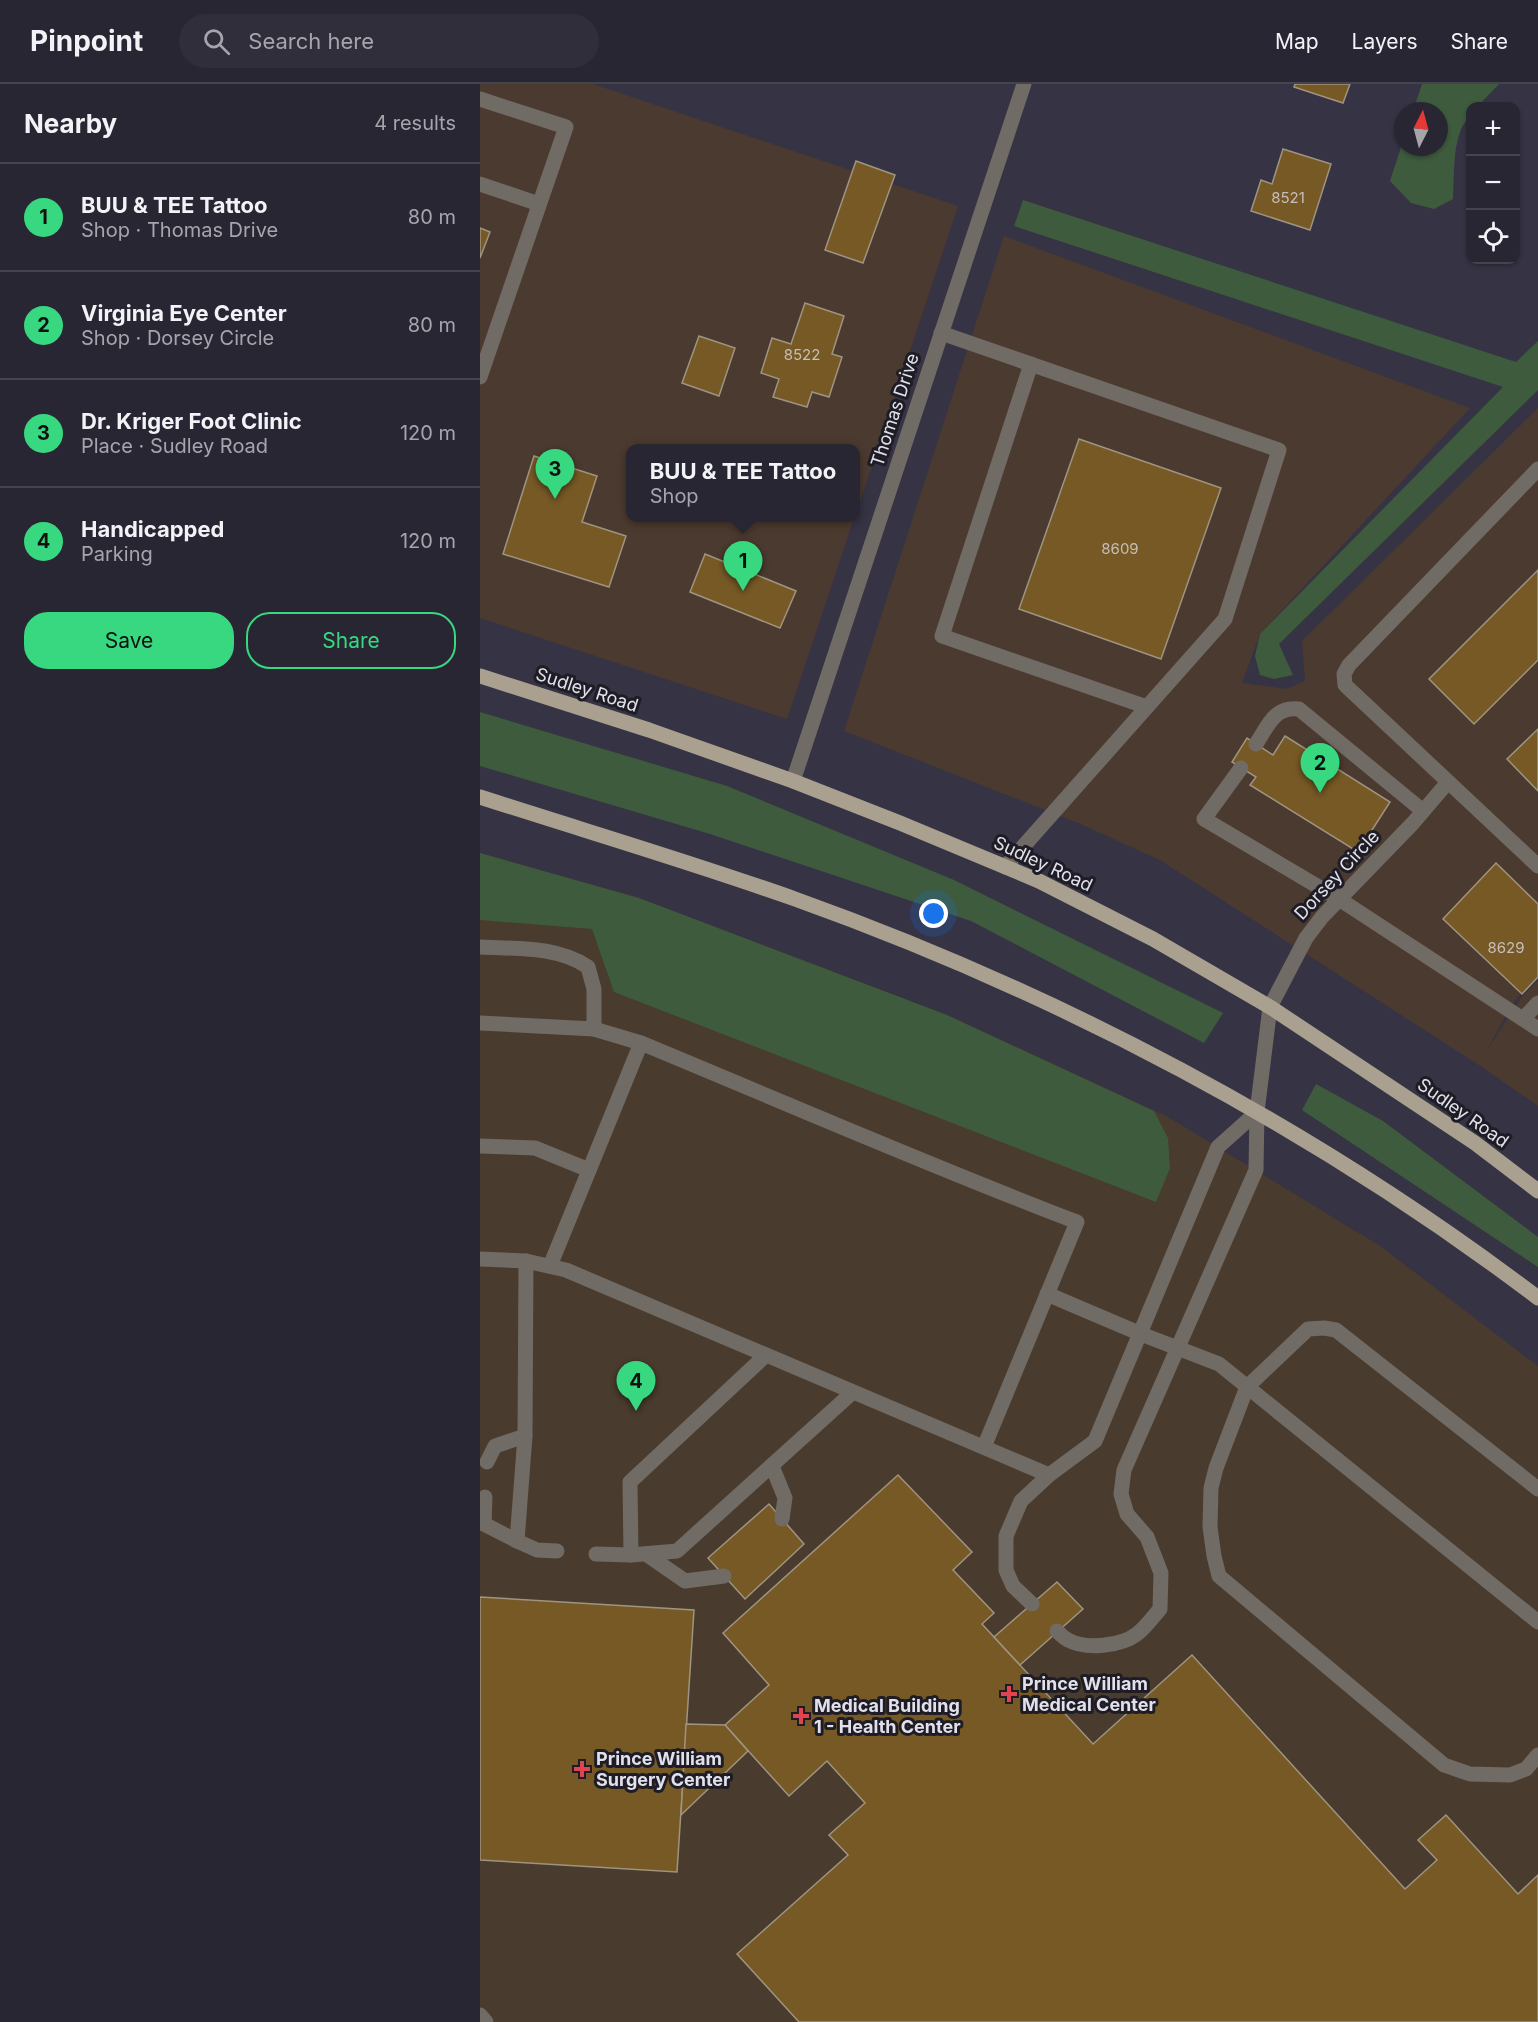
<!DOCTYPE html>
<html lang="en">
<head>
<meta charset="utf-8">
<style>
  :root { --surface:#282633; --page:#302e3b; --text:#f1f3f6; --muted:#a5a5ac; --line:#44434e; --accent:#37d880 }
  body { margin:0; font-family:Inter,sans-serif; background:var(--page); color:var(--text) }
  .controls { position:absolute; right:18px; top:18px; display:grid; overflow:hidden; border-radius:12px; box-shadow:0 2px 4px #0004 }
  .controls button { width:54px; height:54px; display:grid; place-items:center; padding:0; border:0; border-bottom:2px solid var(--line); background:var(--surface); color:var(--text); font:30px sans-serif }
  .compass { position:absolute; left:914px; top:18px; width:54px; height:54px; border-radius:50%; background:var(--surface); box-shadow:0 2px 4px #0004; rotate:6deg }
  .you { position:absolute; left:454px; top:830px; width:21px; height:21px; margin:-15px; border:4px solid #fff; border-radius:50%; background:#1a73e8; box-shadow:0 0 0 9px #1a73e833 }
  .badge { display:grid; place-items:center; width:39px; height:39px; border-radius:50%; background:var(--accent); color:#111; font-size:20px; font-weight:700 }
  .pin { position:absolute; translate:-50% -50px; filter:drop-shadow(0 2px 3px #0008) }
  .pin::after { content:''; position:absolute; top:32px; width:21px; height:18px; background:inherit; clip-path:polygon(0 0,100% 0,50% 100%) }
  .popup { position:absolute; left:146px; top:360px; width:234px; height:78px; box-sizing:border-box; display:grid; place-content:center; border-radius:12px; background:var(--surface); filter:drop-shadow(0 2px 4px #0005); font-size:20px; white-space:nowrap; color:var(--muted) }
  .popup b { font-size:22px; color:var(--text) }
  .popup::after { content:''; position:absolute; left:50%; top:100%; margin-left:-12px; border:12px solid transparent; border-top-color:var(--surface) }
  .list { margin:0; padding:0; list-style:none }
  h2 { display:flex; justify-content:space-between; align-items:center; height:78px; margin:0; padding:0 24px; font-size:26px }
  h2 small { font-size:20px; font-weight:400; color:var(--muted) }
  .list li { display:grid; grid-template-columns:39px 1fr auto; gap:18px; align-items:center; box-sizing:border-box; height:108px; padding:0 24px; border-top:2px solid var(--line) }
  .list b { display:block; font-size:22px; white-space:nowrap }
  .list p { margin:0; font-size:20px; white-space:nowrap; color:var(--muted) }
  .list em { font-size:20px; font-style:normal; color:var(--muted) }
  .actions { display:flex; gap:12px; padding:18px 24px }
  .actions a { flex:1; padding:14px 0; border:2px solid var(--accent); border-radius:24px; text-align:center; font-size:21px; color:var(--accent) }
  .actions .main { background:var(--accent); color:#111 }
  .icon { flex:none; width:33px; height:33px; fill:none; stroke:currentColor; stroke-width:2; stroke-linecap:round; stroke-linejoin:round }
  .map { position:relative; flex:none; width:1058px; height:1938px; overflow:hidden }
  header { display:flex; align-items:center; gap:36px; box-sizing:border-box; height:84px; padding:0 30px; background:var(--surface); border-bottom:2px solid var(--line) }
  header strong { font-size:28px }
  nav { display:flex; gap:33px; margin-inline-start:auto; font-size:21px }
  .search { width:420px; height:54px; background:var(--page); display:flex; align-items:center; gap:15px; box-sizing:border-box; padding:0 21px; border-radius:33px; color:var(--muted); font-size:22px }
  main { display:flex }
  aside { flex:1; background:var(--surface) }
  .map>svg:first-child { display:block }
</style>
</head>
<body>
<header>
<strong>Pinpoint</strong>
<div class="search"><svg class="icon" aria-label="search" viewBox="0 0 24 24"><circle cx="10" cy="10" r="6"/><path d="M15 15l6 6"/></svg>Search here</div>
<nav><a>Map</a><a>Layers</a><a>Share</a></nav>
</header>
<main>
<aside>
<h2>Nearby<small>4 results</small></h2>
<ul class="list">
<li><span class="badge">1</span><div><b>BUU &amp; TEE Tattoo</b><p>Shop · Thomas Drive</p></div><em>80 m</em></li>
<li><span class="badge">2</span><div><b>Virginia Eye Center</b><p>Shop · Dorsey Circle</p></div><em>80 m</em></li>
<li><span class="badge">3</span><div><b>Dr. Kriger Foot Clinic</b><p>Place · Sudley Road</p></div><em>120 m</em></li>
<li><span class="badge">4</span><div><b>Handicapped</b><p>Parking</p></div><em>120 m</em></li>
</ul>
<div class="actions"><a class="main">Save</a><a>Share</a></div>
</aside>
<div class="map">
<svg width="1058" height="1938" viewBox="0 0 1058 1938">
  <rect width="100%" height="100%" fill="#363344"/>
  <g fill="#4b3a2f">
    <polygon points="0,0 113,0 478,122 376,430 376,364 150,364 150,434 374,434 307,635 0,534"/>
    <polygon points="524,152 990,324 780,550 762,599 806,605 825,597 822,557 1058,324 1058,891 1032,920 1007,966 1041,914 1058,896 1058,1022 999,981 680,776 598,739 364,647"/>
  </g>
  <polygon fill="#493b2d" points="0,769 159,814 467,931 688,1033 900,1162 1058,1282 1058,1938 0,1938"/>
  <g fill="#3e5b3d">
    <path d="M942,0H1019L998,22H990C990,38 984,36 980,48C973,67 974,95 973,115L954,125L931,119L910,97L923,57V63H959V27H933Z"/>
    <polygon points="543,116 1036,278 1058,257 1058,306 799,560 813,591 794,595 780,591 775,572 780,550 1023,303 534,142"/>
    <polygon points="0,628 247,702 474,796 743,929 724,959 491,837 230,750 0,682"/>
    <polygon points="0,769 159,814 467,931 674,1027 688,1054 690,1084 676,1118 134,908 112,845 0,836"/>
    <polygon points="836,1000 903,1037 1058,1153 1058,1183 822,1026"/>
  </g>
  <g fill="#765925" stroke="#9f9481" stroke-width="1.5">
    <polygon points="815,0 870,0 863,19 814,3"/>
    <polygon points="803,65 851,80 830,146 771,127 781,96 792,100"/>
    <polygon points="376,77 415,91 383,179 345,166"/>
    <polygon points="0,144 10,148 0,174"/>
    <polygon points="325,219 364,232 352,270 362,273 349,313 332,308 327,323 293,313 299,295 281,289 292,254 311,260"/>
    <polygon points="219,252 255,264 239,312 202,299"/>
    <polygon points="599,355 741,404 681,575 539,525"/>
    <polygon points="54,372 117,392 102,438 146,452 129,503 23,470"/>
    <polygon points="225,470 316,507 300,544 210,508"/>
    <polygon points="1058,486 1058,576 994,640 949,595"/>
    <polygon points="1058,645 1058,707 1027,675"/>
    <polygon points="805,652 910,718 878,768 770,701 776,693 752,678 767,654 793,671"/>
    <polygon points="1016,779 1058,820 1058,893 1042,910 963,835"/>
    <polygon points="418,1391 492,1468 473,1486 514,1529 502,1540 613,1660 712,1571 925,1805 957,1776 938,1756 966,1731 1038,1810 1058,1791 1058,1938 319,1938 257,1870 368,1771 349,1751 385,1719 347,1677 309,1712 245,1641 289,1601 243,1549"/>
    <polygon points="289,1420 324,1460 265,1515 228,1474"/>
    <polygon points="577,1498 603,1525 540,1581 514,1553"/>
    <polygon points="0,1513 214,1526 197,1788 0,1776"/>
    <polygon points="206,1640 245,1641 268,1667 201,1731"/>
  </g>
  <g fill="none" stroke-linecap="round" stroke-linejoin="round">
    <g stroke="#706b64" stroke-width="15">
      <polyline points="0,15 86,43 0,293"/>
      <polyline points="0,100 59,120"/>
      <polyline points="461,249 799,366 745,535 525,783"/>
      <polyline points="551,280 462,552 667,623"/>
      <polyline points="1058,385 869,581 864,590 865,601 1058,782"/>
      <path d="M776,660C788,642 794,622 819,625L943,727"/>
      <polyline points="761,684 724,735 859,815 1058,945"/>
      <path d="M0,863C37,865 77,862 108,883L114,905V945"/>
      <polyline points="1043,935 1058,919"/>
      <polyline points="0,939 114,945 161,959"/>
      <polyline points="0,1062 55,1064 109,1086"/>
      <polyline points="0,1175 46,1177 86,1186 569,1391"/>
      <polyline points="46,1177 45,1352 37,1457 57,1466 77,1467"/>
      <path d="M70,1182L161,959C306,1019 450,1082 597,1138L504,1363"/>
      <polyline points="567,1210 661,1250 739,1280 1058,1538"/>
      <polyline points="7,1378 15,1362 45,1352"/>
      <polyline points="292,1382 305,1414 302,1435"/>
      <polyline points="1058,1405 856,1246 844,1244 828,1245 767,1303 736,1384 731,1404 730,1443 734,1472 739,1492 964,1681 990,1690 1030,1691 1046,1685 1058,1671"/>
      <polyline points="5,1413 4,1440 37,1457"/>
      <polyline points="116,1470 151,1471 197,1467 373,1308"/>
      <polyline points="166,1470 205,1497 244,1492"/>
      <polyline points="151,1471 150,1398 286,1271"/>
      <polyline points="552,1520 533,1502 526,1486 526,1452 541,1417 569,1391 615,1357 738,1063 777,1028"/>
      <path d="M577,1547C580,1550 584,1554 588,1556C606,1566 641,1562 657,1550C666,1543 673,1533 680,1525L681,1489L667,1453L647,1430L641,1410L644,1386L776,1086L777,1028"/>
    </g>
    <g stroke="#706b64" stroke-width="15">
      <polyline points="313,697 544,0"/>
      <polyline points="777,1028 790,923 826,854 842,833 933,739 968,698"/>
      <polyline points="0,1931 6,1938"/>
    </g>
    <g stroke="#aaa08f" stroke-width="15">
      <polyline points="0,592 169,646 313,697 420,739 559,797 673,855 790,923 995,1059 1058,1107"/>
      <path d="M0,713C105,747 211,778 315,815C580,910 834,1044 1058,1214"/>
    </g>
  </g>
  <g fill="#e0444e" stroke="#1e1c24" stroke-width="2">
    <path d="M526 1601h6v6h6v6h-6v6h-6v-6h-6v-6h6z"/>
    <path d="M318 1623h6v6h6v6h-6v6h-6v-6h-6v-6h6z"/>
    <path d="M99 1676h6v6h6v6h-6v6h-6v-6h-6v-6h6z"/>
  </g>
  <g text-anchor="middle" stroke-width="6" stroke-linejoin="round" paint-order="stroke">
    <g font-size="15" fill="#c7beba">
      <text x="808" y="119">8521</text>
      <text x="322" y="276">8522</text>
      <text x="640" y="470">8609</text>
      <text x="1026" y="869">8629</text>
    </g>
    <g font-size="18" fill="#e2e0eb" stroke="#1e1c24">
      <text transform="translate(415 326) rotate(-72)" y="6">Thomas Drive</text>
      <text transform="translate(107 606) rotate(18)" y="6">Sudley Road</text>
      <text transform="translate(563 780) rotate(25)" y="6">Sudley Road</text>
      <text transform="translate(857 791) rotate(-47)" y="6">Dorsey Circle</text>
      <text transform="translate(983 1029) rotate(35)" y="6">Sudley Road</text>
    </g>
    <g font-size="18" font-weight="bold" fill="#e2e0eb" stroke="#1e1c24" text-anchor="start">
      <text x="542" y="1606">Prince William<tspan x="542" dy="21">Medical Center</tspan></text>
      <text x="334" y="1628">Medical Building<tspan x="334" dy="21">1 - Health Center</tspan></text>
      <text x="116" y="1681">Prince William<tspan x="116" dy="21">Surgery Center</tspan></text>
    </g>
  </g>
</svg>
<div class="controls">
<button>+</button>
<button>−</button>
<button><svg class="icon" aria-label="locate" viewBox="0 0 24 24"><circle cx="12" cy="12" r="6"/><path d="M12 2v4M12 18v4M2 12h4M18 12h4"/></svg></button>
</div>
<svg class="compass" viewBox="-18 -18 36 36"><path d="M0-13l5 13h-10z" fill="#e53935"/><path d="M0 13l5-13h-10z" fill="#a5a5ac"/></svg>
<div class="you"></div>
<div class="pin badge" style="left:263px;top:507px">1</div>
<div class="popup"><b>BUU &amp; TEE Tattoo</b>Shop</div>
<div class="pin badge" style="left:840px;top:709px">2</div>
<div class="pin badge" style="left:75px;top:415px">3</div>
<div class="pin badge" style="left:156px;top:1327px">4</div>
</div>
</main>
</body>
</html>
